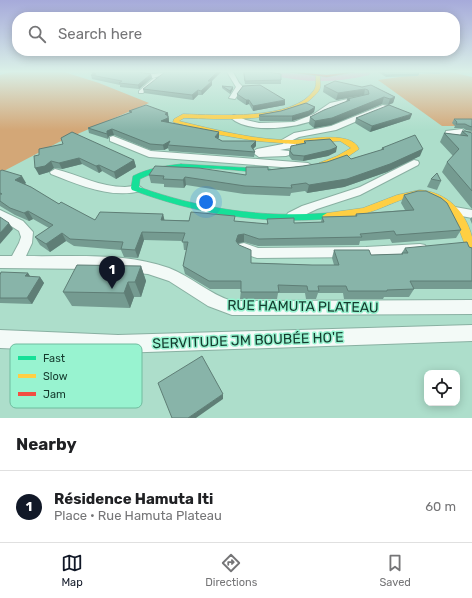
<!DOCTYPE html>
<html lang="en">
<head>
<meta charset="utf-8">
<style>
  :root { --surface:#fff; --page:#f6f6f6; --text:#202124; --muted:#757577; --line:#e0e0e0; --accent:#111827 }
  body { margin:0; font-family:Rubik,sans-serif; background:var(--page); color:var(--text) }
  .controls { position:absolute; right:12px; bottom:12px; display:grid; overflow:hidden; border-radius:8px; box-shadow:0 2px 10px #0003 }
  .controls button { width:36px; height:36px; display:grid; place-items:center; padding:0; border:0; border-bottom:1px solid var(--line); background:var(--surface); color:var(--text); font:20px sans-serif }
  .you { position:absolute; left:206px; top:202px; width:14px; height:14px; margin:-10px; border:3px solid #fff; border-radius:50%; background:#1a73e8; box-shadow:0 0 0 6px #1a73e833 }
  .badge { display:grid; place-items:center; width:26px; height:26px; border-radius:50%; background:var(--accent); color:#fff; font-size:13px; font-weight:700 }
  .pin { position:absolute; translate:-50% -33px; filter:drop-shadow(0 1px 2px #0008) }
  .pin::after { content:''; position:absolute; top:21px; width:14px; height:12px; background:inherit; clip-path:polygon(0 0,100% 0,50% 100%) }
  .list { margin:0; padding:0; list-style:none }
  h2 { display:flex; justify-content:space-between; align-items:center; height:52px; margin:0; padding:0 16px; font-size:17px }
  h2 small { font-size:13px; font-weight:400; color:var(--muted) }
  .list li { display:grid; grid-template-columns:26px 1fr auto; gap:12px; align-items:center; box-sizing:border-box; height:72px; padding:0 16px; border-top:1px solid var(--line) }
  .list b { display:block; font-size:15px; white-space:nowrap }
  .list p { margin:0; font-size:13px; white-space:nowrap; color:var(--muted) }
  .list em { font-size:13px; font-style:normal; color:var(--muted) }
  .icon { flex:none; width:22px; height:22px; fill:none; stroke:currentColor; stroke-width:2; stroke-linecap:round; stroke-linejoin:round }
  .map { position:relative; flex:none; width:472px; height:418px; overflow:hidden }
  .search { position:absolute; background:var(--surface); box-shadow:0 2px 10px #0003; left:12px; right:12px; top:12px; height:44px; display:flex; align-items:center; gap:10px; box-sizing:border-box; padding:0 14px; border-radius:16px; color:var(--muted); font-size:15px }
  .sheet { height:124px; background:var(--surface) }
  nav { display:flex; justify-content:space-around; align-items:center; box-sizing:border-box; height:56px; border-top:1px solid var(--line); background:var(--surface); font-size:11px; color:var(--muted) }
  nav a { display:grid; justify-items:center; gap:2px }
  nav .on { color:var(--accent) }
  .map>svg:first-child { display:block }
</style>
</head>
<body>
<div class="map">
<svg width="472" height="418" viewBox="0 0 472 418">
  <rect width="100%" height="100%" fill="#addecb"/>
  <g fill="#d3a777">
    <polygon points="11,72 64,72 99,83 149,103 59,142 0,173 0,75"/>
    <polygon points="436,72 451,72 472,77 472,126 442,126 378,80"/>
  </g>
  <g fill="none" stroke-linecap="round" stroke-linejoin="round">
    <path fill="#e49cc5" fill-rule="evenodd" d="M270,72L320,75L371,72L369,75C335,83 306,83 272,75Z"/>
    <g stroke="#89b0a2" stroke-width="2">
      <g id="street">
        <polygon points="123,72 153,74 172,72 153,78"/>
        <polygon points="227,72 233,72 239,83 243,87 235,99 229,98 236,87"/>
        <polygon points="154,78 159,79 143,93 139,93 139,91"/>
        <path d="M361,96L363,97V99C355,102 345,103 337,106C330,109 325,115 319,118C298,128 248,135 230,117L234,115L246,120L259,123L294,122L314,114L330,103Z"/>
        <polygon points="383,105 390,107 336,130 299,137 284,144 280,141 294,133 331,126"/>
        <polygon points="462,129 466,132 472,132 472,138 449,138 445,135 446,131"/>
        <polygon points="113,136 151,151 308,163 313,166 308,169 149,157 110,141 110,137"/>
        <polygon points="293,142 296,143 296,147 280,150 289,151 289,155 286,156 259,157 252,152 257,149"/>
        <polygon points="414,160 418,161 419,163 418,165 360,195 317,209 296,219 288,219 286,216 288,213 302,206 360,187"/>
        <path d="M55,169C79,175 100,187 125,187C131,187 138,183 143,189L141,191C111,199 79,185 51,174L50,172Z"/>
        <polygon points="455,207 472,210 472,218 451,214 449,211"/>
        <path d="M0,210L23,221L33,232L32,243L26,256C73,257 125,252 169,268C192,277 209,294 232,301L472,300V314L232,315L208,306L169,281L148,274L92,269L0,268V256H12L19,243L21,237L19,231L0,219Z"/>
        <polygon points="244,243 258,248 366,247 420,244 425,245 427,249 425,253 420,254 366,257 257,258 239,252 237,248 239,244"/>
        <polygon points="472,325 472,341 118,353 0,348 0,330 118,335"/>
      </g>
    </g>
    <g stroke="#89b0a2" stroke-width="1">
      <path id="fast" d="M181,164L270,169L274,171L270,173C230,171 177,160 140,179L139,187C201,209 262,218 327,213L332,216L327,219C258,224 197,214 132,190L131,188L133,176C149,168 164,166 181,164Z"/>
    </g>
    <g stroke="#89b0a2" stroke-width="1">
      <g id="slow">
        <path d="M316,75L320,76C320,80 321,84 320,88C319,92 315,95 312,98C286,124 219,119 184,118L179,121C216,130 258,141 296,140C311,139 352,131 359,149L343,160L323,165L319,163L337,156L351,148L340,141L294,144L256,141L215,134L173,122L174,119L183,114C216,115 294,121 314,90C317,86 315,79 316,75Z"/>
        <path d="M420,190C446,192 466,211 472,237C472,242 472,248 472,253L468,252L467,249C461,237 458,223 450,212C427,180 399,203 370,212C356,217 341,218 327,219L322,216L327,213L363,208L397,195Z"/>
      </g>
    </g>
    <g stroke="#89b0a2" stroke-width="1">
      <polygon id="jam" points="290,72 327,75 354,72 327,77"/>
    </g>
    <use href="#street" fill="#f3faf7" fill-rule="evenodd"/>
    <use href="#fast" fill="#16e098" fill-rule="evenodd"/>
    <use href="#slow" fill="#ffcf43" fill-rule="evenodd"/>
    <use href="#jam" fill="#f24e42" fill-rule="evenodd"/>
  </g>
  <g fill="#759b91">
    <polygon points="89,72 137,72 151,74 152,78 139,89 120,87 120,85 92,79 91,75 93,75 92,73 93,73"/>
    <polygon points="243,72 267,72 281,74 281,84 245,84"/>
    <polygon points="378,72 440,72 440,74 417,73 419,74 418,76 386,77"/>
    <polygon points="212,81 212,85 202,95 198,95 193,100 144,93 143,89"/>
    <polygon points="335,81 395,97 393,103 388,105 382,104 331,125 314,128 309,124 310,117 346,102 347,99 364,95 336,100 323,92 324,86"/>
    <polygon points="222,86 233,87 233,89 230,94 222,88"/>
    <polygon points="237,94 285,105 253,111 249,104 246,105 237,99"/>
    <polygon points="315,107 314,112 308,116 292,121 260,121 259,120 259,115"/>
    <polygon points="129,111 169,118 169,123 219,137 218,139 222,141 256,141 256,146 253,149 255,152 254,157 169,151 168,148 164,150 151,150 114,135 109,136 108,139 89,133 88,128 130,113"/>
    <polygon points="356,118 410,119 370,132 355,123"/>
    <polygon points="454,119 472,119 472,131 466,130 463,128 454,128 455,126 452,123"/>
    <polygon points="462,131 472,133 472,209 442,172 447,162 453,156 440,142 444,133 460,135"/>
    <polygon points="304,141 336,152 328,156 303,161 292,160 289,156 290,151 304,143"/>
    <polygon points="382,148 420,156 387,172 344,187 307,193 305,191 291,193 290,196 244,194 186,185 184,188 164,187 164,184 151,183 149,175 246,175 268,170 303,166 351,159 381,150"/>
    <polygon points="34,156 134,160 136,167 116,179 102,171 99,173 82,164 62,169 54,168 49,172 39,175"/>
    <polygon points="0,171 26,183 25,184 59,204 95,220 163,214 164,220 235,221 267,224 267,219 294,223 321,222 322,217 355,216 356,214 405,210 401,203 404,195 461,230 456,238 392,243 390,239 360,241 359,245 258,246 244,242 238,244 251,263 312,265 334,265 332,258 334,250 371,255 401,254 405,248 469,247 472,248 472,289 414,289 409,297 384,297 383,299 344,299 343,293 318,293 316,299 306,299 305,293 278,293 277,299 240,299 241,289 210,289 185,274 183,266 187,250 184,250 183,241 144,240 138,258 124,257 121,250 74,246 66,241 50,252 40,245 35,237 49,228 33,219 29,221 15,215 0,206"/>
    <polygon points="431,179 441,181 437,190 427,187"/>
    <polygon points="472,217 472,224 470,219"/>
    <polygon points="141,266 146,281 141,297 134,297 130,308 72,306 63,292"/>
    <polygon points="28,273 30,277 40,277 44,283 32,304 0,303 0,275"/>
  </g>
  <g fill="#5f7e76">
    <polygon points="217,72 221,72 212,81 212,85 202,95 201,91 208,81"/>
    <polygon points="151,74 152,78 139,89 138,85"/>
    <polygon points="233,87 233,89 230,94 230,91"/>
    <polygon points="365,89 364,95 336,100 338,93"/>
    <polygon points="198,90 198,95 193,100 192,95"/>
    <polygon points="384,97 382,104 331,125 314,128 315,121"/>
    <polygon points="395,97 393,103 388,105 390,99"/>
    <polygon points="246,100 249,100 249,104 246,105"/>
    <polygon points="285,100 285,105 253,111 253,106"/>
    <polygon points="315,107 314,112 308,116 292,121 292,116"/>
    <polygon points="168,113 169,123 161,121 165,114"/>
    <polygon points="412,114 410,119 370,132 372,126"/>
    <polygon points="112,129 114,135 109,136 108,139 107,134 107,131"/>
    <polygon points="219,132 219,137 216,143 215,137"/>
    <polygon points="170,141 168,145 168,148 164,150 163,145"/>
    <polygon points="256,141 256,146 251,151 251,146"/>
    <polygon points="337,147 336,152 328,156 303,161 304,156"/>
    <polygon points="423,149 420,156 387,172 344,187 307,193 309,185"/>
    <polygon points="79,158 82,164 62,169 59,163"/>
    <polygon points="134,160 136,167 116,179 114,172"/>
    <polygon points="51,161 54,168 49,172 39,175 35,168"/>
    <polygon points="99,165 102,171 99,173 96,166"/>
    <polygon points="22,176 26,183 19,187 15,180"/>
    <polygon points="185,177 186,185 184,188 183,180"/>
    <polygon points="28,211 33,219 29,221 24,213"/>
    <polygon points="163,214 165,222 161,220"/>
    <polygon points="9,223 13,229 0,244 0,233"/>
    <polygon points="142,232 144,240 138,258 135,250"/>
    <polygon points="62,233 66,241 50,252 46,244"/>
    <polygon points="244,234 244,242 238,243 236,249 236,241 238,235"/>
    <polygon points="141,266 146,281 141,297 135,282"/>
    <polygon points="28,273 32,279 25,276"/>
    <polygon points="40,277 44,283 32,304 27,298"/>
    <polygon points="128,282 134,297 130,308 124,293"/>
    <polygon points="223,394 223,399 196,418 188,418"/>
  </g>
  <g fill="#88b4a9" stroke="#5f7e76">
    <polygon points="95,72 137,72 151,74 138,85 119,83 122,81 91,75 96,74 92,73"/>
    <polygon points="165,72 217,72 208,81 212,81 201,91 198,90 192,95 143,89"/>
    <polygon points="244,72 267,72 281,74 281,80 245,81"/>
    <polygon points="382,72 416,72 419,74 386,75"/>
    <polygon points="335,81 362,87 371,85 395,97 390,99 384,97 332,118 315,121 310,117 324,110 350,100 347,99 369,94 368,90 365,89 338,93 324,86"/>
    <polygon points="260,85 285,100 253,106 249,100 246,100 237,94 243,86"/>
    <polygon points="222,86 233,87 230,91"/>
    <polygon points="306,103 315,107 309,111 292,116 260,116 259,115 281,111"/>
    <polygon points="146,105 168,113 165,114 168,116 168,118 161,121 219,132 215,137 222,141 256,141 251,146 255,152 168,145 170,141 163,145 150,144 112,129 107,131 107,134 88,128 132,112 129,111"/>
    <polygon points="389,105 412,114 372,126 356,118"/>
    <polygon points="454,119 472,119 472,127 469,126 465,124 456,124 457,122"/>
    <polygon points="462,131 465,131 472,133 472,191 447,162 459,149 444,133 468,136"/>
    <polygon points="72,132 134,160 114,172 99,165 96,166 79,158 59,163 51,161 45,166 35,168 34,156 39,155 39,149 63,144 61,138"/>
    <polygon points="415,135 423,149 390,164 347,179 309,185 306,183 291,185 292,188 245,186 185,177 183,180 163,179 164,176 149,175 155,166 199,168 246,175 246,167 268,167 268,170 303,166 327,162 347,155 351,159 384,149 382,148"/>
    <polygon points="330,139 337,147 330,150 304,156 293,155 290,151 291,146 306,143 304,141"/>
    <polygon points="2,170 22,176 15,180 31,187 59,204 61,202 95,220 100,212 163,214 161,220 189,221 191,212 235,216 234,221 268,224 267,219 294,218 294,223 324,222 322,217 357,216 356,214 414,210 404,195 418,191 426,191 441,198 447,203 461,230 396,235 394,231 360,234 362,237 259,239 244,234 238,235 236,241 239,245 251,250 251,263 312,265 339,265 334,250 369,250 371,255 403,254 402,253 408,253 405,248 467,242 469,247 472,248 472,281 410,281 414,289 387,290 387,291 348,291 346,286 318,286 319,291 308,291 307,286 278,285 279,292 241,292 241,281 209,281 183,266 188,242 182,242 185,233 142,232 135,250 121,249 123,242 70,239 62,233 46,244 35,237 53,225 28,211 24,213 10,208 0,201 0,194 2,194 0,193 0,171"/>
    <polygon points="437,173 441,181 431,179"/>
    <polygon points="0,217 9,223 0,233"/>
    <polygon points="77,265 141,266 135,282 128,282 124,293 63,292"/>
    <polygon points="1,272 28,273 25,276 40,277 27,298 0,298 0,275"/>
    <polygon points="202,356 223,394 188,418 172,418 158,383"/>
  </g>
  <linearGradient id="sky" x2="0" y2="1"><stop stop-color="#a6aada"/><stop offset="0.55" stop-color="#daf0e8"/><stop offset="1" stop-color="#daf0e8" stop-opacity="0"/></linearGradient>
  <rect width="472" height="130" fill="url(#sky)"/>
  <g text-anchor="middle" stroke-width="3" stroke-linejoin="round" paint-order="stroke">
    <g font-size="14" fill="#143a2d" stroke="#98f3d0">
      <text transform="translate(303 306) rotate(1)" y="5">RUE HAMUTA PLATEAU</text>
      <text transform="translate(248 340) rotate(-2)" y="5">SERVITUDE JM BOUBÉE HO'E</text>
    </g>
  </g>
  <rect x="10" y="344" width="132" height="64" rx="6" fill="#98f3d0" stroke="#70bc9f" stroke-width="1"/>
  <rect x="18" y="356" width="18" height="4" fill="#16e098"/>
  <rect x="18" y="374" width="18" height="4" fill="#ffcf43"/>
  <rect x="18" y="392" width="18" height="4" fill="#f24e42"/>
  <g font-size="11" fill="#143a2d">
    <text x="43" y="362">Fast</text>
    <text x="43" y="380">Slow</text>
    <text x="43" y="398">Jam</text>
  </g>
</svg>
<div class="controls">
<button><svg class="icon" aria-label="locate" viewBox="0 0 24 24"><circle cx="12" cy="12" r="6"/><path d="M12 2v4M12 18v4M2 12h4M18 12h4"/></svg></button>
</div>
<div class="you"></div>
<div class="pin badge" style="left:112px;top:289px">1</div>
<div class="search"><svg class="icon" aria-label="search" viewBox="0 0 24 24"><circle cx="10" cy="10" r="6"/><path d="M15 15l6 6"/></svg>Search here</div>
</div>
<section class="sheet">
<h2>Nearby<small></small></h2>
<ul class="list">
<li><span class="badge">1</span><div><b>Résidence Hamuta Iti</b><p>Place · Rue Hamuta Plateau</p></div><em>60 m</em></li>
</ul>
</section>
<nav>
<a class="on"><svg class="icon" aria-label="map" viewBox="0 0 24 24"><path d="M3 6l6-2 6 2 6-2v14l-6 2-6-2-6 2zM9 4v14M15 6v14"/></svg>Map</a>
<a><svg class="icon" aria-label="directions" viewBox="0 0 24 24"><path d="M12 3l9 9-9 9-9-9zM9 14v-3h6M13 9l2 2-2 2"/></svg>Directions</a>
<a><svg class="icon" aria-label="saved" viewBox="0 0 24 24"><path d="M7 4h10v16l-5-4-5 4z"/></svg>Saved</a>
</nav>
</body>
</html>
